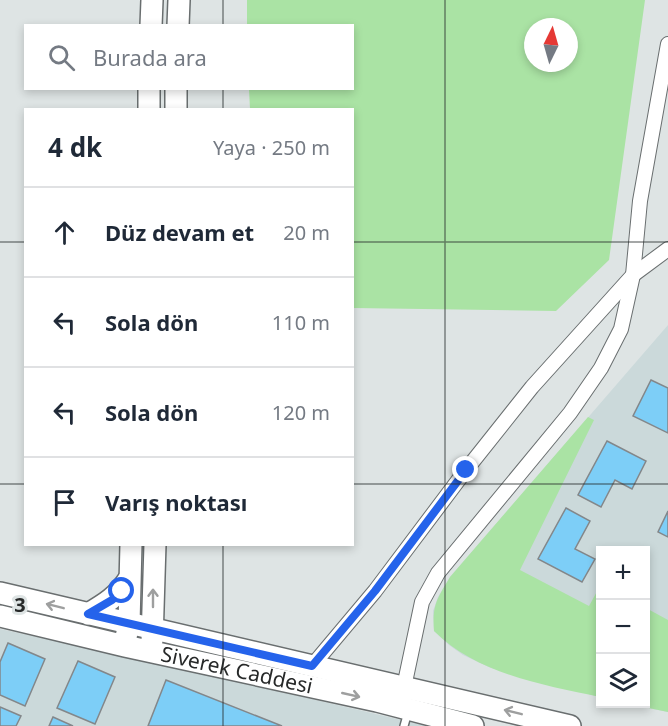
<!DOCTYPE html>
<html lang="tr">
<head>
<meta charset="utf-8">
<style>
  :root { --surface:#fff; --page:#f2f2f3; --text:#1f2937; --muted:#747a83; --line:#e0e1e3 }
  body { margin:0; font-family:"Noto Sans",sans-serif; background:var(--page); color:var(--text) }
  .controls { position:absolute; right:18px; bottom:18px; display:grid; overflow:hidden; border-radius:0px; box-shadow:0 3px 9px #0003 }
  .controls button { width:54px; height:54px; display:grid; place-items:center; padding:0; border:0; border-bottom:2px solid var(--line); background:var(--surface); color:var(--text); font:30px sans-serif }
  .compass { position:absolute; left:524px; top:18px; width:54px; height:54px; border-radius:50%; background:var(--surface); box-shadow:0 3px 9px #0003; rotate:5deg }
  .stop { position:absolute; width:18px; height:18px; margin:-14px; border:4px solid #2563eb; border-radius:50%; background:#fff }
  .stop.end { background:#2563eb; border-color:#fff; box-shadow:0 2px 6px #0008 }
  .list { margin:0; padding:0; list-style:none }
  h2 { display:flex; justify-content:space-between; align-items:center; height:78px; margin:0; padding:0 24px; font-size:26px }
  h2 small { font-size:20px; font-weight:400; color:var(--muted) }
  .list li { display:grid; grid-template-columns:39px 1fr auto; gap:18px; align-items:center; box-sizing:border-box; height:90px; padding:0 24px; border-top:2px solid var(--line) }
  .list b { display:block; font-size:22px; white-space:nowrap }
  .list em { font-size:20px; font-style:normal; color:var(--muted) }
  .icon { flex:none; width:33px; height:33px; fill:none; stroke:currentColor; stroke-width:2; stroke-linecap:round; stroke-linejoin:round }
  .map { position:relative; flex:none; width:668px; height:726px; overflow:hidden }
  .search { position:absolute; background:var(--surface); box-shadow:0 3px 9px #0003; left:24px; top:24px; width:330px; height:66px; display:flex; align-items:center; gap:15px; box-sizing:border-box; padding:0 21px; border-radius:0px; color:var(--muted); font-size:22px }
  .panel { position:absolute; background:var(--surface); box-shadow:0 3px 9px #0003; left:24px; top:108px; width:330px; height:438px; border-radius:0px }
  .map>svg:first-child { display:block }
</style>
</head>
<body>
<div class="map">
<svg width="668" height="726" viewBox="0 0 668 726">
  <rect width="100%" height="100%" fill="#dee4e4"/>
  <g fill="#cbd9da">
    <polygon points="668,325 668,712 629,704 646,704 646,550 600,550 600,697 491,668 463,655 449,645 434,631 433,611 438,597 450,577"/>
    <polygon points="0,629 158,663 427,726 0,726"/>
  </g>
  <g fill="#aae3a4" fill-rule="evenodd">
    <path d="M247,0H645L609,260L556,311L353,308L352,110L250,109L249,89L352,88V26L247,25ZM533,27H569V63H533Z"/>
    <path d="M588,417L594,420L520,570L589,606L600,586V697C543,685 477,674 434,631C432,605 437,599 450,577Z"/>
    <polygon points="646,608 668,620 668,712 629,704 646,704"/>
  </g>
  <g fill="#7dcef7" stroke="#83878a" stroke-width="1.5">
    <polygon points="651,380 668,388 668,433 633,416"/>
    <polygon points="607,441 646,461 632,489 615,480 601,507 578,495"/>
    <polygon points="566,508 590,521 575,549 595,559 582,582 538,559"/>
    <polygon points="668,511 668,537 658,532"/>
    <polygon points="8,643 45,659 25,706 0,695 0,662"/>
    <polygon points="78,661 115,677 95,724 57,708"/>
    <polygon points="166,680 282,726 148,726"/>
    <polygon points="0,707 21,716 16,726 0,726"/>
    <polygon points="53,717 73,726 49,726"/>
  </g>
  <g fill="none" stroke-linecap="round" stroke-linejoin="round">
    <g stroke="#696e6f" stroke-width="10">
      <polyline id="service" points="404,726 408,712"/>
    </g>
    <g stroke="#696e6f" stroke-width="16">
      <g id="minor">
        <polyline points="312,666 375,591 466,470 532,387 633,275 668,249"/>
        <polyline points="404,687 422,602 438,573 570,413 601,368 621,329 633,275 640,201 668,44"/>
      </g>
    </g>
    <g stroke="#696e6f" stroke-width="24">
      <g id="primary">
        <polyline points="151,26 152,0"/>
        <polyline points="178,26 179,0"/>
        <polyline points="149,110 149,88"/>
        <polyline points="176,110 176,88"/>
        <polyline points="0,593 570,726"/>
        <path d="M88,614C105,604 118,596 129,579"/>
        <path id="s1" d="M0,616L125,646L377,701L473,726"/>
        <polyline points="126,637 129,624 131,544"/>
        <polyline points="152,641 155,544"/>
      </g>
    </g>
    <use href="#service" stroke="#fff" stroke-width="7"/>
    <use href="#minor" stroke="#fff" stroke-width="14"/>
    <use href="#primary" stroke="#fff" stroke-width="21"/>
  </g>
  <defs><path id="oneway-shaft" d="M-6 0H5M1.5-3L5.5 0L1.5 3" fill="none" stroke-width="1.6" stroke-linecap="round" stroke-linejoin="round" transform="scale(1.5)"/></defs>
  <g stroke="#9e9f9f">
    <use href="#oneway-shaft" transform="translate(153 598) rotate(-90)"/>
    <use href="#oneway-shaft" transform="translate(55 606) rotate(-166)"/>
    <use href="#oneway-shaft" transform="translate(351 695) rotate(13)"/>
    <use href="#oneway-shaft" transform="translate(513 712) rotate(-166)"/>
  </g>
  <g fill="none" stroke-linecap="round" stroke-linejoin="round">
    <polyline stroke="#2563eb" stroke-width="8" points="122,591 112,600 88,614 312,666 375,591 466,470"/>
  </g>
  <path fill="none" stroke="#272929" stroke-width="1.5" stroke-opacity="0.55" d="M223,0V26M445,0V726M223,88V110M0,242H26M352,242H668M0,484H26M352,484H668M223,544V726"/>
  <g text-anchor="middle" stroke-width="6" stroke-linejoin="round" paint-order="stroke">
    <g font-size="21" fill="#272929" stroke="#dee4e4">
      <text dy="7" stroke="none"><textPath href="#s1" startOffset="243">Siverek Caddesi</textPath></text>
    </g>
  </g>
  <g font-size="20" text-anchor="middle" font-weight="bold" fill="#272929" stroke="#dee4e4" stroke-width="6" stroke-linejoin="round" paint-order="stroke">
    <text x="20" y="612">3</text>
  </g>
</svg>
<div class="controls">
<button>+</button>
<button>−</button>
<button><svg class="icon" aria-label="layers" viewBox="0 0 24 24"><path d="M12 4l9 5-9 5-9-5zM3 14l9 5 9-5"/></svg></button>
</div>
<svg class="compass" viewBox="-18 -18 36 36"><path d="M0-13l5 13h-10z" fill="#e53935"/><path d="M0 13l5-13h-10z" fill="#747a83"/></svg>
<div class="stop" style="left:122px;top:591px"></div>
<div class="stop end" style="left:466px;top:470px"></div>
<div class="search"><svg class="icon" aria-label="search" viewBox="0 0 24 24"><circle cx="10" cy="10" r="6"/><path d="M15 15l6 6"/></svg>Burada ara</div>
<section class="panel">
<h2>4 dk<small>Yaya · 250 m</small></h2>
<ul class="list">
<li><svg class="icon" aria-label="ahead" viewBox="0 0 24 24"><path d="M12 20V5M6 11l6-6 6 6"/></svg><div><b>Düz devam et</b></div><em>20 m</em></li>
<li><svg class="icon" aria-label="left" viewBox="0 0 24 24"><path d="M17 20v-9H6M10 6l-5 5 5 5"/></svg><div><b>Sola dön</b></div><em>110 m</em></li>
<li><svg class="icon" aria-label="left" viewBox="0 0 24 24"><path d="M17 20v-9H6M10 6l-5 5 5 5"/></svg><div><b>Sola dön</b></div><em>120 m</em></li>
<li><svg class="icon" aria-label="arrive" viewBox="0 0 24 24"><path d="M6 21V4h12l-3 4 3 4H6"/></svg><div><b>Varış noktası</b></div></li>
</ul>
</section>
</div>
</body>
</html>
